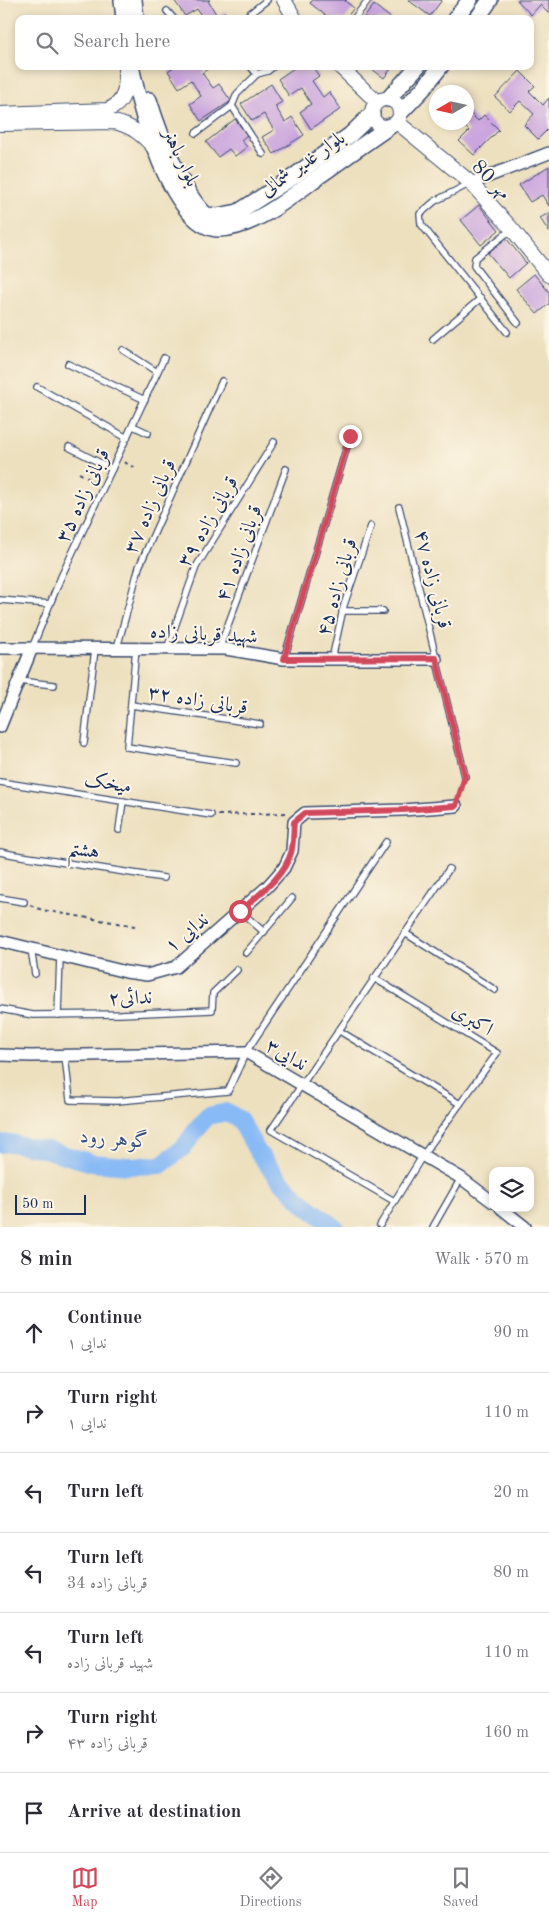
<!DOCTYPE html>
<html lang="en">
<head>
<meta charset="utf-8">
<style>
  :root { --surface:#fff; --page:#f7f7f7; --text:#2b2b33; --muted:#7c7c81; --line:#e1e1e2; --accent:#d1495b }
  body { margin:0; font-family:"Old Standard TT",Amiri,serif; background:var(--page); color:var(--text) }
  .controls { position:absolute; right:15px; bottom:15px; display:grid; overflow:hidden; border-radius:10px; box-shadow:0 2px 8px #0003 }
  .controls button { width:45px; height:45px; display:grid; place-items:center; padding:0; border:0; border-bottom:1px solid var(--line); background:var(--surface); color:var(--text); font:25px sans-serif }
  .compass { position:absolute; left:429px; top:85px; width:45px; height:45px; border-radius:50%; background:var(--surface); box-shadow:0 2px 8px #0003; rotate:261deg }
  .scale { position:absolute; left:15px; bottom:12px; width:71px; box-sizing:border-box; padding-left:5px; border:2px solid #1b2f5e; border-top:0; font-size:14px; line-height:18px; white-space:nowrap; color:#1b2f5e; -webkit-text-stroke:4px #fcf5e5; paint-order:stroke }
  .stop { position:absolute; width:15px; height:15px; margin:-11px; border:4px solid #d1495b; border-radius:50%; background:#fff }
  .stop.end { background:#d1495b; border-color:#fff; box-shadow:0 1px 5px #0008 }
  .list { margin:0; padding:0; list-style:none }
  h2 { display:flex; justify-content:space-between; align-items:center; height:65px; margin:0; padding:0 20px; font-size:21px }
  h2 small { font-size:16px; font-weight:400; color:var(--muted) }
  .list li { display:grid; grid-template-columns:32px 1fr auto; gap:15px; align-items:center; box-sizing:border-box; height:80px; padding:0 20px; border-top:1px solid var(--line) }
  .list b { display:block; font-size:19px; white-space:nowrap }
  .list p { margin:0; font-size:16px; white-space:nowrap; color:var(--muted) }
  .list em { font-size:16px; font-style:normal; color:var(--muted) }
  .icon { flex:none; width:28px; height:28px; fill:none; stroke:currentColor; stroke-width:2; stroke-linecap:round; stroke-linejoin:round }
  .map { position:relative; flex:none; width:549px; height:1227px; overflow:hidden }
  .search { position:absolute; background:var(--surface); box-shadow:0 2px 8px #0003; left:15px; right:15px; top:15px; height:55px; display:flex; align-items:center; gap:12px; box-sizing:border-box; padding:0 18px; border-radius:10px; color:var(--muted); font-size:19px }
  .sheet { height:625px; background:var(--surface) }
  nav { display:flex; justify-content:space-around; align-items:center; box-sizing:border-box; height:70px; border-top:1px solid var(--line); background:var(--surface); font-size:14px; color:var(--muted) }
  nav a { display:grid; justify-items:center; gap:2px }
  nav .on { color:var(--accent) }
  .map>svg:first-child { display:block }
</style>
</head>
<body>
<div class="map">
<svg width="549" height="1227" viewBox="0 0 549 1227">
  <rect width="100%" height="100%" fill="#fcf5e5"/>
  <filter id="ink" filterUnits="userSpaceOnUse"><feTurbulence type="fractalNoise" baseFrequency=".02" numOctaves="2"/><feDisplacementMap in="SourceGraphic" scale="10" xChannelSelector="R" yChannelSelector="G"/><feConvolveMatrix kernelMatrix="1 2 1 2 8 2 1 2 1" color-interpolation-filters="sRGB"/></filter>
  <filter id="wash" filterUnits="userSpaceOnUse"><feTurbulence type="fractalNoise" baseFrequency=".0096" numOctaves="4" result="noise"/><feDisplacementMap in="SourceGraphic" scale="20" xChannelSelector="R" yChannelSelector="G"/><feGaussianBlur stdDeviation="1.12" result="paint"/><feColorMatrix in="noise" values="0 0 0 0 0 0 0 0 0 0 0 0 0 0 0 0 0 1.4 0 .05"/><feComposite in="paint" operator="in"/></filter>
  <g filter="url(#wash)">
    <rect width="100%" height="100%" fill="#ede0bf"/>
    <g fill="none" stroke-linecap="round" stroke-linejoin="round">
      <polyline stroke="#88baf5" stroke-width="18" points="0,1144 11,1143 48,1150 92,1163 128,1166 161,1165 184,1147 199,1126 208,1116 227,1112 240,1120 257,1151 277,1177 304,1204 335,1227"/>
    </g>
    <g id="blocks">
      <g fill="#caa5de">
        <polygon points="174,0 210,0 208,1 218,17 225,12 229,19 203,19 197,9 185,16"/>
        <polygon points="313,0 347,0 345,1 354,8 345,19 330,19 310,3"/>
        <polygon points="408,0 442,0 430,16"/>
        <polygon points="517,0 549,0 549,14 540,5 531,15"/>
        <polygon points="374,5 392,19 363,19"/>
        <polygon points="175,66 208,66 209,68 202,73 213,88 219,84 231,101 201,121 190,104 201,96 191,80 179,88 168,71"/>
        <polygon points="297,66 312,66 319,76 312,81 323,97 329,92 341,109 311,129 300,112 311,104 301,88 289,96 278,79"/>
        <polygon points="368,66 393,66 384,78"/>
        <polygon points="520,71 535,86 529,91 543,105 549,98 549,128 538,139 524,125 534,114 520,101 510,111 495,97"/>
        <polygon points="271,84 282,102 275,106 285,122 292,117 304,135 274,154 262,137 274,130 264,114 252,121 241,104"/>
        <polygon points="466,109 478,121 484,115 499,130 474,155 459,141 469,131 461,122 466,122"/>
        <polygon points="235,119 247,135 241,140 247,147 235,156 229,149 218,157 206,142"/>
        <polygon points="549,166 549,206 542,195 530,202 519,185"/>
        <polygon points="479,205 499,230 481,245 461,220"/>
        <polygon points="549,213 549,232 540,218"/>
        <polygon points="506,238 526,263 509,278 488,253"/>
        <polygon points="534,274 549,292 549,304 537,314 516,289"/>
      </g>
    </g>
  </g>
  <g filter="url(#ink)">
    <use href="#blocks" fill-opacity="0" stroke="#3a4a6d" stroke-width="1"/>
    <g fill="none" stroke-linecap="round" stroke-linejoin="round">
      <g stroke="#3a4a6d" stroke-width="8">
        <g id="service">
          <polyline points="167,11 174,19"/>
          <polyline points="243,19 267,0"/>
          <polyline points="354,19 368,0"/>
          <polyline points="250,66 257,74 268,71 274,66"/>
          <polyline points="232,106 263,154"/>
          <polyline points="196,133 232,106 237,94 257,74"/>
          <polyline points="469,184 435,201 420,214 421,224 507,332"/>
          <polyline points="512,229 475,258 474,266 518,323"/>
          <polyline points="433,339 481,298"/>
          <polyline points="123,350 157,372"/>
          <polyline points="68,364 145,400"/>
          <polyline points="37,387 127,438"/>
          <polyline points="133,426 148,433"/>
          <polyline points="69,447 112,469"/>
          <polyline points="399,507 465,776"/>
          <polyline points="0,600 50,604"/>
          <polyline points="342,611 383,611"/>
          <polyline points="32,648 61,577 164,358"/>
          <polyline points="117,648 139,567 222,381"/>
          <polyline points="136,648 127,747 236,763"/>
          <polyline points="167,649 196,567 274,442"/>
          <polyline points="219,649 286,469"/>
          <polyline points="284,659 350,436"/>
          <polyline points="332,659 344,605 371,526"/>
          <polyline points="19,681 54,685"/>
          <polyline points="131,705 260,724"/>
          <polyline points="84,743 95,649"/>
          <polyline points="0,782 211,815"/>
          <polyline points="119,830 123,801"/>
          <polyline points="0,852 15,855 164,878"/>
          <polyline points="0,898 24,902"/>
          <polyline points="240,911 264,932"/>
          <polyline points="405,933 495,990"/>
          <polyline points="31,949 35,974"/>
          <polyline points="246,953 292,898"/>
          <polyline points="374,978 497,1053 423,1155 380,1225"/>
          <polyline points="0,1009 33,1015 120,1014 212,1010 213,993 237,970"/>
          <polyline points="58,1015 60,956"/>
          <polyline points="338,1030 460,1104"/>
          <polyline points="65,1056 70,1100 117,1101 228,1091 246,1052 386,842"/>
          <polyline points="394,1201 271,1130 449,869"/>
          <polyline points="433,1227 461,1178"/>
        </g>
      </g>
      <g stroke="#3a4a6d" stroke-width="14">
        <g id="minor">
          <polyline points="471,183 549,153"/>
          <polyline points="0,648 226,649 284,659 436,659"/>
          <polyline points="0,727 32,648"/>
          <polyline points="0,941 126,972 147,975 176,967 267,887 284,868 292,851 294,822 305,813 403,810 456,806"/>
          <polyline points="0,1055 31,1056 246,1052 461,1178 493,1202"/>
          <polyline points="501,1208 525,1227"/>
        </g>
      </g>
      <g stroke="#3a4a6d" stroke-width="16">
        <g id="tertiary">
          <polyline points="284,0 295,19"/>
          <polyline points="339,66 377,102"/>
          <circle cx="386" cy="113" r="14"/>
          <path d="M0,114L107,110C127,103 126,85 126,66"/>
          <polyline points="397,122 471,183 512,229 549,275"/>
          <path d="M0,124L114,122C132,126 143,135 155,149"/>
        </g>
      </g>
      <g stroke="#3a4a6d" stroke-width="18">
        <g id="secondary">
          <polyline points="122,0 124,19"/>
          <polyline points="134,0 136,19"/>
          <polyline points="455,19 470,0"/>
          <polyline points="477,19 490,0"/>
          <path d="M131,66C139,105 171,228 219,229C254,229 294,194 322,174C344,158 367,142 390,126"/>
          <polyline points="388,99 418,66"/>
          <path d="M149,100C159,132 181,192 206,215L217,216L238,212L293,177L350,135L372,114"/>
          <polyline points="401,112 423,89 441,66"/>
        </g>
      </g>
      <g stroke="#3a4a6d" stroke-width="2" stroke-dasharray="4 4" stroke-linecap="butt">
        <polyline points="124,462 136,468"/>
        <polyline points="79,473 97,483"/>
        <polyline points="459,798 463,783"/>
        <polyline points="218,815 288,813"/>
        <polyline points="30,905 42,910 135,926"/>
      </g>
      <use href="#service" stroke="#fff" stroke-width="5.5"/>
      <use href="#minor" stroke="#fff" stroke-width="11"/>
      <use href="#tertiary" stroke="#fff" stroke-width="14"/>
      <use href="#secondary" stroke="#fff" stroke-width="15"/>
    </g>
  </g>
  <g fill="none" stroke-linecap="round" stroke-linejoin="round" filter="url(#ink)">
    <path stroke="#d1495b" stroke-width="6" d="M240,911C259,894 283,878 291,853C294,843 293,831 294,822L305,813L403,810L456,806L465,776L436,658L284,659L350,436"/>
  </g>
  <g text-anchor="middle" stroke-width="4" stroke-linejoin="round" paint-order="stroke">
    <g font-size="20" fill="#1b2f5e" stroke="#fcf5e5">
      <text transform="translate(182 157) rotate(65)" y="7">بلوار باهنر</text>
      <text transform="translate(302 163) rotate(-35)" y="7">بلوار غدیر شمالی</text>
      <text transform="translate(492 179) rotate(46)" y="7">مهر 80</text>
      <text transform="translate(82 495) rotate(-65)" y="7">قربانی زاده ۳۵</text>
      <text transform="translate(149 506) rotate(-66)" y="7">قربانی زاده ۳۷</text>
      <text transform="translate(207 521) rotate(-60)" y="7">قربانی زاده ۳۹</text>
      <text transform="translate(238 553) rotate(-70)" y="7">قربانی زاده ۴۱</text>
      <text transform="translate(434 579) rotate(76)" y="7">قربانی زاده ۴۷</text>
      <text transform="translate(336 587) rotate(-74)" y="7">قربانی زاده ۴۵</text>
      <text transform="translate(204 633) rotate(3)" y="7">شهید قربانی زاده</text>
      <text transform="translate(198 699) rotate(9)" y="7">قربانی زاده ۳۲</text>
      <text transform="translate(108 782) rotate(9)" y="7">میخک</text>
      <text transform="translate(84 849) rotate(8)" y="7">هشتم</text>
      <text transform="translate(186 932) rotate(-39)" y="7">ندایی ۱</text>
      <text transform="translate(130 997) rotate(-2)" y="7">ندائی۲</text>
      <text transform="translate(473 1019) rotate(31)" y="7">اکبری</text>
      <text transform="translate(287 1054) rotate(30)" y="7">ندایی۳</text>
    </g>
    <g font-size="21" font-style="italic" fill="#365284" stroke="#fcf5e5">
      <text transform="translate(115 1138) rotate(5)" y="7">گوهر رود</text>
    </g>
  </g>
</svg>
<div class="controls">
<button><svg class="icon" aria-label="layers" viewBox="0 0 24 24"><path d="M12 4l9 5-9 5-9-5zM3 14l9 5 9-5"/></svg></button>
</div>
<svg class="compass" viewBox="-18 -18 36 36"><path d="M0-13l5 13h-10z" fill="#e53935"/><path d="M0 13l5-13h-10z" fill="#7c7c81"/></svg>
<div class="scale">50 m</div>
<div class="stop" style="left:240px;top:911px"></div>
<div class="stop end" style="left:350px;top:436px"></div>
<div class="search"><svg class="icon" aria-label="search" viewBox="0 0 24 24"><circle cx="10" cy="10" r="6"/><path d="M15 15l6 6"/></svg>Search here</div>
</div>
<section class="sheet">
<h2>8 min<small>Walk · 570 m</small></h2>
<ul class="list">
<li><svg class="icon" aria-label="ahead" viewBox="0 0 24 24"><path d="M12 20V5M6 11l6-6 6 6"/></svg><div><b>Continue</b><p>ندایی ۱</p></div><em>90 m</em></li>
<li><svg class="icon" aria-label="right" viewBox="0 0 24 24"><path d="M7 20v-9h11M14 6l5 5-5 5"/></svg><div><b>Turn right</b><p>ندایی ۱</p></div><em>110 m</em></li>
<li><svg class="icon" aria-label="left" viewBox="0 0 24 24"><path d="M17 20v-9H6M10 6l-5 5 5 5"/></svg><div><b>Turn left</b></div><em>20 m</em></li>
<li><svg class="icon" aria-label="left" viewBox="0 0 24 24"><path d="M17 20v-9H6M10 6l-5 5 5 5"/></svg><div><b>Turn left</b><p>قربانی زاده 34</p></div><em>80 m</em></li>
<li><svg class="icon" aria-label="left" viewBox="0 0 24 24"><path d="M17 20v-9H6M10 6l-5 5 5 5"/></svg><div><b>Turn left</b><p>شهید قربانی زاده</p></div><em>110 m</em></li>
<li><svg class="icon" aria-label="right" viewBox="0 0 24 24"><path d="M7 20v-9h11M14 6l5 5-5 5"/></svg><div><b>Turn right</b><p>قربانی زاده ۴۳</p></div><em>160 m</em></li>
<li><svg class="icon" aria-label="arrive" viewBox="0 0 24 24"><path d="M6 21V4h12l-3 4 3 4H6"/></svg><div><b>Arrive at destination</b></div></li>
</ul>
</section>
<nav>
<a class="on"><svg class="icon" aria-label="map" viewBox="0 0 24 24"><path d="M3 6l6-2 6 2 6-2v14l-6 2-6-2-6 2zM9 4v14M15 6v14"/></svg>Map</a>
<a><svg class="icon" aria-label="directions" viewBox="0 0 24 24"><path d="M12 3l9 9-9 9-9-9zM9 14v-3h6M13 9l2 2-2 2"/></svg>Directions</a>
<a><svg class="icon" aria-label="saved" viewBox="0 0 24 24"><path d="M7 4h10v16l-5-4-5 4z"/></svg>Saved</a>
</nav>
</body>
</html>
